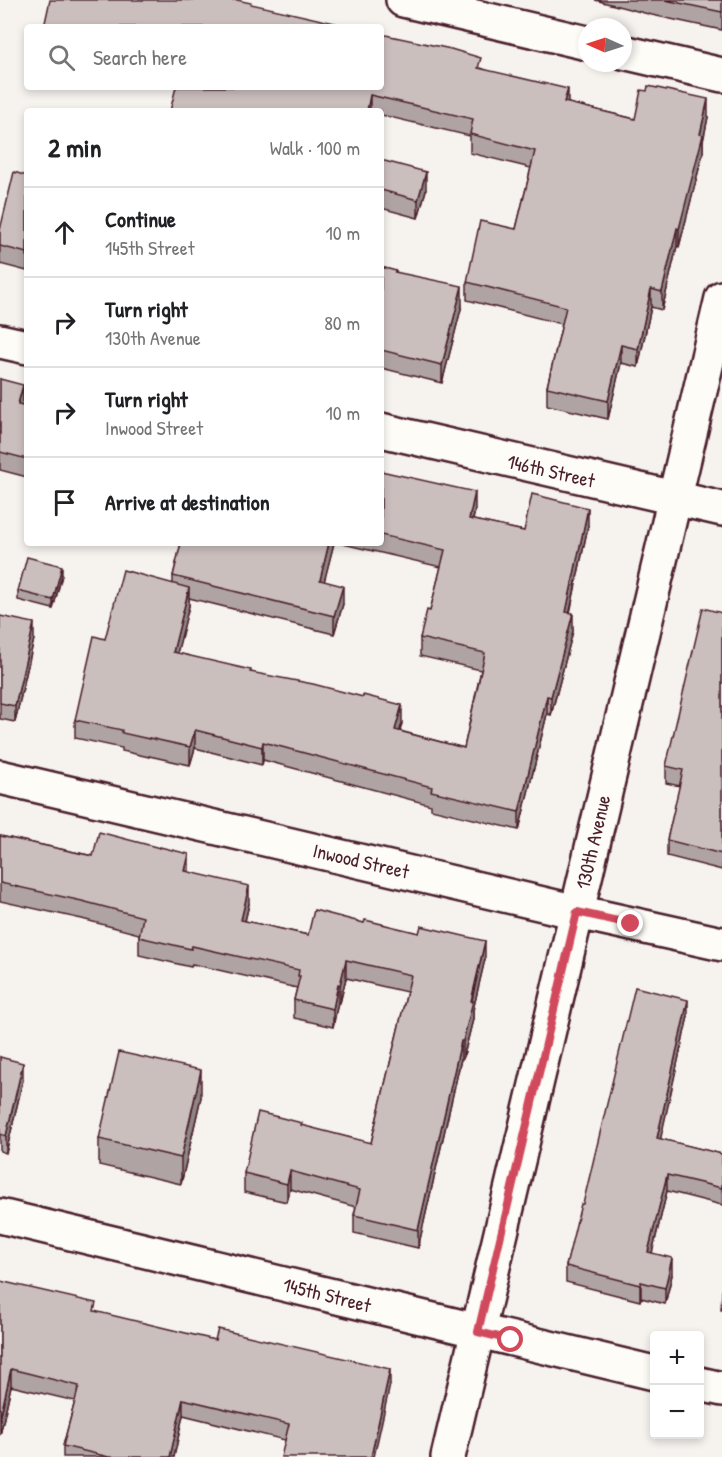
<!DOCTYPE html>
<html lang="en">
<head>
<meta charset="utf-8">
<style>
  :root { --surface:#fff; --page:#f6f6f6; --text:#202124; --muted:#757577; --line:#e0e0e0 }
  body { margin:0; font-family:"Patrick Hand",sans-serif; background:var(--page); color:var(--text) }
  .controls { position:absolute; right:18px; bottom:18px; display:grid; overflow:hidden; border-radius:6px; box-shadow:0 3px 9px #0003 }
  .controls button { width:54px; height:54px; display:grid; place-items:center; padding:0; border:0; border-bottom:2px solid var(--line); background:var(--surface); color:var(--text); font:30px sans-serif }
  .compass { position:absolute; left:578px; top:18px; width:54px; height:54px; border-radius:50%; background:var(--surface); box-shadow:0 3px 9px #0003; rotate:273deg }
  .stop { position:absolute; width:18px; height:18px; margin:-14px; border:4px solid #d1495b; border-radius:50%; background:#fff }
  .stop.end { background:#d1495b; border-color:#fff; box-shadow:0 2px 6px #0008 }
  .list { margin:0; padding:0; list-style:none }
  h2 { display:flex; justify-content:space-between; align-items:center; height:78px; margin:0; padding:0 24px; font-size:26px }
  h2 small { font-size:20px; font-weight:400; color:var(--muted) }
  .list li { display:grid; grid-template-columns:39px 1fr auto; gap:18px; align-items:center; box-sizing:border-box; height:90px; padding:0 24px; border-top:2px solid var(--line) }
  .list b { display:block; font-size:22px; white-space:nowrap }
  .list p { margin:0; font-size:20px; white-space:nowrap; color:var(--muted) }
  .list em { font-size:20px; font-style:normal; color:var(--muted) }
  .icon { flex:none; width:33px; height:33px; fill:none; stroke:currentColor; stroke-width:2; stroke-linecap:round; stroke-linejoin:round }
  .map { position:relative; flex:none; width:722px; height:1457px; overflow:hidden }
  .search { position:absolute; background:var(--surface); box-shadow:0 3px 9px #0003; left:24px; top:24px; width:360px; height:66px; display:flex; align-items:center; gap:15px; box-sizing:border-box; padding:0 21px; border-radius:6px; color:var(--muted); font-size:22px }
  .panel { position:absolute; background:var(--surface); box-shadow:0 3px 9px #0003; left:24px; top:108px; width:360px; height:438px; border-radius:6px }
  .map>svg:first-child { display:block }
</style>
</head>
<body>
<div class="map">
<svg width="722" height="1457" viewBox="0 0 722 1457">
  <rect width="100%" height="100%" fill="#f6f3ef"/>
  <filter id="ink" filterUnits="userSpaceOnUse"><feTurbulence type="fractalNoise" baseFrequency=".0167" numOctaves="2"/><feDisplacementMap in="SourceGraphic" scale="12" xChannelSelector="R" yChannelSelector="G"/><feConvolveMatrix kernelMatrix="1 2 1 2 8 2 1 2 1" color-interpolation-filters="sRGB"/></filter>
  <g filter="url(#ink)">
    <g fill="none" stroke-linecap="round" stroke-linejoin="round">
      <g stroke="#4a1f2b" stroke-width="38">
        <g id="minor">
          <polyline points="403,0 587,43"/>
          <polyline points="623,52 722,75"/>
          <polyline points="0,341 27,347"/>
          <polyline points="381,430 722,509"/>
          <polyline points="0,777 577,912 722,944"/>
          <polyline points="0,1216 654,1373"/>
          <polyline points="700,1384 722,1389"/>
          <polyline points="448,1457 722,298"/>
        </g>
      </g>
      <use href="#minor" stroke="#fdfcf7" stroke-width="33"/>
    </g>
    <g fill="#afa4a3" stroke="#4a1f2b" stroke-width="1.5">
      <polygon points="595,0 722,0 722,30 652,15"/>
      <polygon points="481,68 568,103 635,119 708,117 703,141 703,153 679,247 677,246 662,310 651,307 638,367 621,363 608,419 547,405 547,387 562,324 467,300 467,282 516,229 531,168 470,153 470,136 381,115 381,111 170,111"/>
      <polygon points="381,160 426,190 418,218 381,208"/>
      <polygon points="27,176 27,271 0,264 0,230"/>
      <polygon points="381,267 396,272 462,305 442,383 381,368"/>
      <polygon points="0,379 23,403 22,405 27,406 27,477 0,470"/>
      <polygon points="381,471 475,510 473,520 524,531 588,526 570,613 573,631 551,715 547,714 519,830 431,809 431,805 263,760 262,765 195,748 190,765 149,756 149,757 122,751 122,748 75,738 75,720 105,639 173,583 173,576 181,543 334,543 324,581 343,604 334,634 189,598 189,606 177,653 251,672 402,723 400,731 464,748 481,670 420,656 420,638 430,611 441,567 339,543 381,543"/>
      <polygon points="62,575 53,609 18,600 18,591"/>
      <polygon points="722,613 722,870 667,856 667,840 680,786 666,783 666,766"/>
      <polygon points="0,616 34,639 15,722 0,719"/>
      <polygon points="0,836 93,856 189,872 249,904 245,921 308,935 485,959 473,1010 473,1019 463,1059 461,1059 418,1248 354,1233 354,1215 356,1207 290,1189 287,1202 244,1192 244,1173 302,1126 371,1143 407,992 346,978 340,1003 338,1002 333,1027 294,1018 294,1000 297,988 192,964 191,967 139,955 139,934 82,919 0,901"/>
      <polygon points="688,1016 660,1139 722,1154 722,1205 667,1191 652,1253 672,1275 665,1304 641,1298 640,1301 566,1282 566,1266 583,1204"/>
      <polygon points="0,1057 23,1080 6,1153 0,1151"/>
      <polygon points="201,1097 181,1184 99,1165 99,1139"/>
      <polygon points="0,1281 96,1312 390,1385 285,1440 183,1415 174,1457 63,1457 63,1446 75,1401 11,1386 0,1435"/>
      <polygon points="722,1290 722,1310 721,1310"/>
    </g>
    <g fill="#8e8685" stroke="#4a1f2b" stroke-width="1.5">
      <polygon points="568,89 568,107 564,102"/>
      <polygon points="370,95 370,111 367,111"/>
      <polygon points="708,99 708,117 703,141 703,153 679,247 679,229"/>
      <polygon points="426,172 426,190 418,218 418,200"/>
      <polygon points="677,228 677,246 662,310 662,292"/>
      <polygon points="462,286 462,305 442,383 442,365"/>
      <polygon points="651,289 651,307 638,367 638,349"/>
      <polygon points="621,345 621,363 608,419 608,401"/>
      <polygon points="23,385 23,403 18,422 18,404"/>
      <polygon points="475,492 475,510 469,537 469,519"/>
      <polygon points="588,508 588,526 566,630 566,612"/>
      <polygon points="329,543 334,543 320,598 320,580"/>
      <polygon points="62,566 62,575 53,609 53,600"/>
      <polygon points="343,586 343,604 334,634 334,616"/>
      <polygon points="189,588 189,606 173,670 173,652"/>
      <polygon points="573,613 573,631 551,715 551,697"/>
      <polygon points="34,623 34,639 15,722 15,706"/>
      <polygon points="547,696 547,714 519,830 519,812"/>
      <polygon points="402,705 402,723 395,748 395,730"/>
      <polygon points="195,730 195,748 190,765 190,747"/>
      <polygon points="263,742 263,760 262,765 262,747"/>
      <polygon points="189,854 189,872 185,871"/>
      <polygon points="249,886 249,904 241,938 241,920"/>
      <polygon points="485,941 485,959 473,1010 473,1019 463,1059 463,1041"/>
      <polygon points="346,960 346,978 340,1003 340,985"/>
      <polygon points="338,984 338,1002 333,1027 333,1009"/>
      <polygon points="688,1000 688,1016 657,1155 657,1138"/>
      <polygon points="461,1041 461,1059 418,1248 418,1230"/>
      <polygon points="23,1063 23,1080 6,1153 6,1136"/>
      <polygon points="201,1070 201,1097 181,1184 181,1158"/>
      <polygon points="290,1171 290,1189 287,1202 287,1184"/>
      <polygon points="667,1175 667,1191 648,1269 648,1252"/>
      <polygon points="672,1258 672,1275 665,1304 665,1288"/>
      <polygon points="641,1282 641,1298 640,1301 640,1285"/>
      <polygon points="11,1369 11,1386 0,1435 0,1419"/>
      <polygon points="390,1369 390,1385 374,1457 371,1457"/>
      <polygon points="183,1399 183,1415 174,1457 170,1457"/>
    </g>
    <g fill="#cbbfbe" stroke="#4a1f2b" stroke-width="1.5">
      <polygon points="50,0 237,0 251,3 251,4 352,27 44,27"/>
      <polygon points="665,0 722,0 722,12"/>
      <polygon points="381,34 451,49 481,58 478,68 568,89 564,102 635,119 641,90 647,91 648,86 708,99 700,134 703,135 679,229 677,228 662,292 651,289 638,349 621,345 608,401 547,387 566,307 467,282 480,221 516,229 535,151 470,134 473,119 370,95 367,111 170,111 176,87 381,87"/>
      <polygon points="381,160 426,172 418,200 381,190"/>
      <polygon points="14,172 27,176 27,253 0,246 0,230"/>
      <polygon points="381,267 396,271 395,272 462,286 442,365 381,350"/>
      <polygon points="0,379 23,385 18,404 27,406 27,459 0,452"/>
      <polygon points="381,471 475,492 469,519 524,531 532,494 588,508 566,612 573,613 551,697 547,696 519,812 431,791 432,787 263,742 262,747 195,730 190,747 149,738 149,739 122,733 122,730 75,720 94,636 105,639 123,570 189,588 173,652 251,670 250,672 313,684 363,697 363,695 402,705 395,730 464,748 485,653 420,638 427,610 430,611 445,550 381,535"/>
      <polygon points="181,543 329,543 320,580 343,586 334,616 173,576"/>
      <polygon points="27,557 62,566 53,600 18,591"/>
      <polygon points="703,608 722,613 722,854 667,840 683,770 666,766"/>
      <polygon points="0,616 34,623 15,706 0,703"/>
      <polygon points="99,832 160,848 160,847 189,854 185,871 249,886 241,920 308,935 314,910 364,923 365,920 419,933 421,926 485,941 471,1001 473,1001 463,1041 461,1041 418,1230 354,1215 360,1190 290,1171 287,1184 244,1173 258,1112 302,1123 301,1125 371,1143 411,975 346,960 340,985 338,984 333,1009 294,1000 300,976 298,976 299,970 192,946 191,949 139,937 143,917 82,901 0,883 0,836 93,856"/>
      <polygon points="635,987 688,1000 657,1138 722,1154 722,1188 667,1175 648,1252 672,1258 665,1288 641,1282 640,1285 566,1266 581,1204 583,1204"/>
      <polygon points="119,1052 201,1070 181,1158 99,1139"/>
      <polygon points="0,1057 23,1063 6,1136 0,1134"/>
      <polygon points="0,1281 96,1303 94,1311 215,1340 218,1329 390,1369 371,1457 281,1457 289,1424 183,1399 170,1457 109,1457 63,1446 79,1386 11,1369 0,1419"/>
    </g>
  </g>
  <g fill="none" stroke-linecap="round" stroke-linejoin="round" filter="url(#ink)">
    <polyline stroke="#d1495b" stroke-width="8" points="511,1340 478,1332 577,912 631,924"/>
  </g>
  <g text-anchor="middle" stroke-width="6" stroke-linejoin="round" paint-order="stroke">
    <g font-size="20" fill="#4a1f2b" stroke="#fdfcf7">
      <text transform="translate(551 471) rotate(13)" y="7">146th Street</text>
      <text transform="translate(593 842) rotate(-77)" y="7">130th Avenue</text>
      <text transform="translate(361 861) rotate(13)" y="7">Inwood Street</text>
      <text transform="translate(327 1295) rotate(14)" y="7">145th Street</text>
    </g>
  </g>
</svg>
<div class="controls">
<button>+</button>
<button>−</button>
</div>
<svg class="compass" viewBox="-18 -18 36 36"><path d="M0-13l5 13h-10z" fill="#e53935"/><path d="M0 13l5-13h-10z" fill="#757577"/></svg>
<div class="stop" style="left:511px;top:1340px"></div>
<div class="stop end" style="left:631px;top:924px"></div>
<div class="search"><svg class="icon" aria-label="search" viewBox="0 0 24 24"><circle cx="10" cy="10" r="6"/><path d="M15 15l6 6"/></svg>Search here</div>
<section class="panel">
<h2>2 min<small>Walk · 100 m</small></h2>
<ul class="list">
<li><svg class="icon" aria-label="ahead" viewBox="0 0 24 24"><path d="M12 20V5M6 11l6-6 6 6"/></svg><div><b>Continue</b><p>145th Street</p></div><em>10 m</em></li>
<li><svg class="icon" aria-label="right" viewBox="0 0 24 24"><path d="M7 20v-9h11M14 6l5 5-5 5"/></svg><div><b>Turn right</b><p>130th Avenue</p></div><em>80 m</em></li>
<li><svg class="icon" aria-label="right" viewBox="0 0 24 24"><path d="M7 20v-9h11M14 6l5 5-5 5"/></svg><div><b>Turn right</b><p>Inwood Street</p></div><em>10 m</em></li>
<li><svg class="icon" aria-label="arrive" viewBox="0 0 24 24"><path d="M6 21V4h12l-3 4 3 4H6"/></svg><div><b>Arrive at destination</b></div></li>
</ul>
</section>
</div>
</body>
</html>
